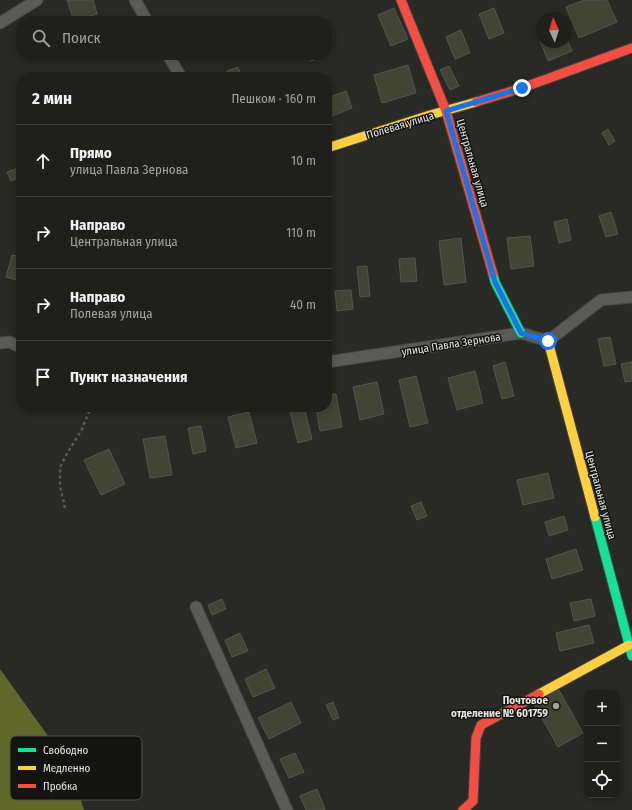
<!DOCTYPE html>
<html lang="ru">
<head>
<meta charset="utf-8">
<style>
  :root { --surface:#1f201c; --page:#2c2d29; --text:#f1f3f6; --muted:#a1a3a3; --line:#3c3e3b }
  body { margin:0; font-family:"Fira Sans Condensed",sans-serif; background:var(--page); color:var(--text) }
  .controls { position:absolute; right:12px; bottom:12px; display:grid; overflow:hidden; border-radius:8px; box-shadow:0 2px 10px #0003 }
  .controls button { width:36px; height:36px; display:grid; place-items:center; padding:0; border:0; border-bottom:1px solid var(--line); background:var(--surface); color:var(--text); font:20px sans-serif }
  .compass { position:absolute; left:536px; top:12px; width:36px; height:36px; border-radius:50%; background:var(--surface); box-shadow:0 2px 10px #0003; rotate:356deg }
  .stop { position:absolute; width:12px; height:12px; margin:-9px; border:3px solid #1a73e8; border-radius:50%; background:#fff }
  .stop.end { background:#1a73e8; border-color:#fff; box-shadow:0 1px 4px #0008 }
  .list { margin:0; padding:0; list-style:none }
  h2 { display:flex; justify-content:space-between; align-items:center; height:52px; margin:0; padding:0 16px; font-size:17px }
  h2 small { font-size:13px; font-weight:400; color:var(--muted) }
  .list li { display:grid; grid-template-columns:26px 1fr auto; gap:12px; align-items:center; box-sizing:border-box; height:72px; padding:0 16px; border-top:1px solid var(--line) }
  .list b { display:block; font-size:15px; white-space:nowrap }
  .list p { margin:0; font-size:13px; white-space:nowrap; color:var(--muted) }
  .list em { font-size:13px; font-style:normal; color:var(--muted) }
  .icon { flex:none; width:22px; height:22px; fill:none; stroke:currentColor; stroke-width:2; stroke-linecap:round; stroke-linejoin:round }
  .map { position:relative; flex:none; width:632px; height:810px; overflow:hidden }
  .search { position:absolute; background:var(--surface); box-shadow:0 2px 10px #0003; left:16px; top:16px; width:316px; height:44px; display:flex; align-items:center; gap:10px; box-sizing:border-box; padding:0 14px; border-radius:16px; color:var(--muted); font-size:15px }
  .panel { position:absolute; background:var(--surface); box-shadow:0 2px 10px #0003; left:16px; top:72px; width:316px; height:340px; border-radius:16px }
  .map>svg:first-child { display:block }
</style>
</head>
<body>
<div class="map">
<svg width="632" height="810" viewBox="0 0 632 810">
  <rect width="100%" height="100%" fill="#292a26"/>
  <polygon fill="#5f6828" points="0,669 71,768 84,810 0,810"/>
  <g fill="#424434" stroke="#545552">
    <polygon points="67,0 93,0 97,14 74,21"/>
    <polygon points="584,0 607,0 617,22 579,38 566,7"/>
    <polygon points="394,8 408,39 391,46 378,15"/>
    <polygon points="494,8 504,33 489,39 479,14"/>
    <polygon points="461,30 470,53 455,59 446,37"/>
    <polygon points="542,31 542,42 566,42 566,37 572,51 548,61 537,33"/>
    <polygon points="309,55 326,55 311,61"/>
    <polygon points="408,65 416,93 382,103 374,75"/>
    <polygon points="449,66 459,86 450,90 440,70"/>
    <polygon points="238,67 242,77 229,77 227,71"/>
    <polygon points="346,91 352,108 327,118 327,98"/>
    <polygon points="608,129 615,141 609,145 602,133"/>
    <polygon points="18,168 21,177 11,181 7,172"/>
    <polygon points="611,212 618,234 606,237 599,216"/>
    <polygon points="567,219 571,240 559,243 554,222"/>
    <polygon points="530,236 534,266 511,269 507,238"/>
    <polygon points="461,238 466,282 444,285 439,241"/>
    <polygon points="12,255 21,257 21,281 6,277"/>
    <polygon points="415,258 417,281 401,282 399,259"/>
    <polygon points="367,266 370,296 360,297 357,267"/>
    <polygon points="351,290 353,309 337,311 335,291"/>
    <polygon points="610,337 616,364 604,366 598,339"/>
    <polygon points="505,362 514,396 502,399 493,366"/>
    <polygon points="632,362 632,381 625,382 621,364"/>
    <polygon points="475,371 483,403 457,410 448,378"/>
    <polygon points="416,376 428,423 410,427 399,380"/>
    <polygon points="377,382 384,414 360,420 353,387"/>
    <polygon points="336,394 342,427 320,431 316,407 327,407 327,395"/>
    <polygon points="293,407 304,407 312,439 298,443 289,408"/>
    <polygon points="249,412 257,443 236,448 228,417"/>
    <polygon points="201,426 206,451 193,454 188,428"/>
    <polygon points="165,436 172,475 150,478 143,439"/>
    <polygon points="109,449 125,484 101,495 84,460"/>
    <polygon points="548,473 554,498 523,505 517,480"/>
    <polygon points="421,502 427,516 417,520 411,506"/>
    <polygon points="564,516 568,530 549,536 545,522"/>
    <polygon points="576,549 583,570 552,579 546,559"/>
    <polygon points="222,599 226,609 212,615 208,605"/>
    <polygon points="591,599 595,616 574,621 570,603"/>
    <polygon points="589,625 594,643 560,651 556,633"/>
    <polygon points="240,633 248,651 232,657 225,640"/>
    <polygon points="266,669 275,688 253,697 245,679"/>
    <polygon points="559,690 583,733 558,747 534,704"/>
    <polygon points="291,702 301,723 269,739 258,718"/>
    <polygon points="333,702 339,718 333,720 326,705"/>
    <polygon points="295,753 304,772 289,778 280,759"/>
    <polygon points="317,789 325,809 323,810 306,810 300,796"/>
  </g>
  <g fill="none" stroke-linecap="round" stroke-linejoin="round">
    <g stroke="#444541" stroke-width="13">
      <g id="street">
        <polyline points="135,0 147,21"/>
        <polyline points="0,23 37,0"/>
        <polyline points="168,55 181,77"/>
        <polyline points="0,343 9,342 21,347"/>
        <polyline points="327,362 521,333 548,341 601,300 632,297"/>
        <polyline points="196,607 287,810"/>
      </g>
    </g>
    <g stroke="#444541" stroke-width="11">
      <g id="fast">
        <polyline points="493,274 495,282 521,333"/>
        <polyline points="595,517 632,656"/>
      </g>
    </g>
    <g stroke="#444541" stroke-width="11">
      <g id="slow">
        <polyline points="327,148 430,115 476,102"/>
        <polyline points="548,341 595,517"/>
        <polyline points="539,694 629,645"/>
      </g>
    </g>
    <g stroke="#444541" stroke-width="11">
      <g id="jam">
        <polyline points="401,0 446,111 493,274"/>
        <polyline points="476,102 522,88 632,48"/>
        <polyline points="463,810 473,801 476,738 481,725 539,694"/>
      </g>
    </g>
    <polyline stroke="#5a5a58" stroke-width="2.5" stroke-dasharray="3 3" stroke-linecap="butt" points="65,508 60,486 60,467 68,452 82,429 91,407"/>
    <use href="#street" stroke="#5a5b58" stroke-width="11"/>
    <use href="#fast" stroke="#16e098" stroke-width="9"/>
    <use href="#slow" stroke="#ffcf43" stroke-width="9"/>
    <use href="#jam" stroke="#f24e42" stroke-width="9"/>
  </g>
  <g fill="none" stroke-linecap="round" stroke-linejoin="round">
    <polyline stroke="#1a73e8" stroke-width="5" points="522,88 446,111 495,282 521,333 548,341"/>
  </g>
  <circle fill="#a3a49f" stroke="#131410" stroke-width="1.5" cx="556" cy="706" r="4"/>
  <g text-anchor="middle" stroke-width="3" stroke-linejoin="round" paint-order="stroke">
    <g font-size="11" fill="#e4e6e0" stroke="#131410">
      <text transform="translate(400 125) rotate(-17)" y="4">Полевая улица</text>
      <text transform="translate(473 163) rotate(74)" y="4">Центральная улица</text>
      <text transform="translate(451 344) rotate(-9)" y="4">улица Павла Зернова</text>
      <text transform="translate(601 495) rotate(75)" y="4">Центральная улица</text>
    </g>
    <g font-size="11" font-weight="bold" fill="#e4e6e0" stroke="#131410" text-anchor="end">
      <text x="548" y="704">Почтовое<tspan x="548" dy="13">отделение № 601759</tspan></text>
    </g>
  </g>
  <rect x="10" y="736" width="132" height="64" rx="6" fill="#131410" stroke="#52534e" stroke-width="1"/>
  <rect x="18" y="748" width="18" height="4" fill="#16e098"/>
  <rect x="18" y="766" width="18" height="4" fill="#ffcf43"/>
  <rect x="18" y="784" width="18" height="4" fill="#f24e42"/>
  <g font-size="11" fill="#e4e6e0">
    <text x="43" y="754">Свободно</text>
    <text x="43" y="772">Медленно</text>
    <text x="43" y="790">Пробка</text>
  </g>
</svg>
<div class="controls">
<button>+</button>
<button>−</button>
<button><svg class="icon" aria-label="locate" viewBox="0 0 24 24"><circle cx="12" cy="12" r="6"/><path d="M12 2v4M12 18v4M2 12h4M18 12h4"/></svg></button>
</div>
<svg class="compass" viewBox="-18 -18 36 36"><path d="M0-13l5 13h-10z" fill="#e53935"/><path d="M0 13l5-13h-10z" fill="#a1a3a3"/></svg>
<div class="stop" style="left:548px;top:341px"></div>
<div class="stop end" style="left:522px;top:88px"></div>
<div class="search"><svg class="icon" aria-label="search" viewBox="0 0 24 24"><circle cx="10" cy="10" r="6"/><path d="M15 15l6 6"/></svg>Поиск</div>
<section class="panel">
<h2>2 мин<small>Пешком · 160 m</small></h2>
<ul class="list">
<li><svg class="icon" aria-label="ahead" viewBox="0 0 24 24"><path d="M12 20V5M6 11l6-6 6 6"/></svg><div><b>Прямо</b><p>улица Павла Зернова</p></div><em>10 m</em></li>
<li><svg class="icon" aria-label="right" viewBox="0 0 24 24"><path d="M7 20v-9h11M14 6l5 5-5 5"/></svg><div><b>Направо</b><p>Центральная улица</p></div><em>110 m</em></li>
<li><svg class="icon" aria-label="right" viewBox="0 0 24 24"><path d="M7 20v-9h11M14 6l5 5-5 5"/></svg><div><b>Направо</b><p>Полевая улица</p></div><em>40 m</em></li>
<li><svg class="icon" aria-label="arrive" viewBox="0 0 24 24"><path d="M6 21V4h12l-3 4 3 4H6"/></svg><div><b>Пункт назначения</b></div></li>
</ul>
</section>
</div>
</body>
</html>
